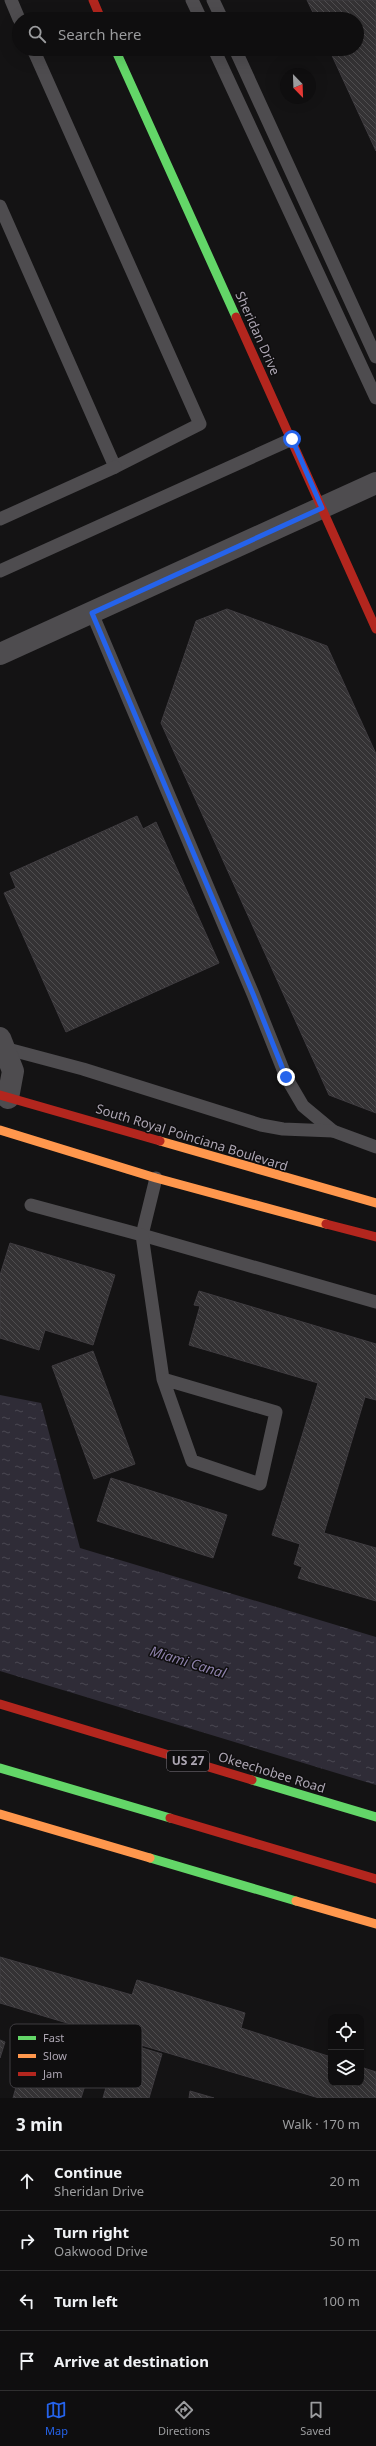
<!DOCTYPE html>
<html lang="en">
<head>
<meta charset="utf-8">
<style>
  :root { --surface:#0f0e0f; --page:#1d1c1d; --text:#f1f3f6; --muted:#9b9c9e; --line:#2f2e2f; --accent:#2563eb }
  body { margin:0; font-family:"Noto Sans",sans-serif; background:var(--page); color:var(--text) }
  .controls { position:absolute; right:12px; bottom:12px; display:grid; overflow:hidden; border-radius:8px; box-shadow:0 4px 16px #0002 }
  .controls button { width:36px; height:36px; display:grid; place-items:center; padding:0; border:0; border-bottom:1px solid var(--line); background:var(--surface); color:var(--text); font:20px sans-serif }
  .compass { position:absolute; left:280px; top:68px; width:36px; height:36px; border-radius:50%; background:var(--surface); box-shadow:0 4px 16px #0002; rotate:157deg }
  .stop { position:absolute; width:12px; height:12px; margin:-9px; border:3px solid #2563eb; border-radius:50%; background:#fff }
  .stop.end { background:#2563eb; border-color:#fff; box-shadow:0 1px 4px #0008 }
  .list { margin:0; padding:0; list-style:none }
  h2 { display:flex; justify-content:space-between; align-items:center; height:52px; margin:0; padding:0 16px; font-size:17px }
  h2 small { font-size:13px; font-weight:400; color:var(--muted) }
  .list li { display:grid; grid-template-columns:26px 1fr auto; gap:12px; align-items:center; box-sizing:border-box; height:60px; padding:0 16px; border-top:1px solid var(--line) }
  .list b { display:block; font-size:15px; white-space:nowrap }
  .list p { margin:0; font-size:13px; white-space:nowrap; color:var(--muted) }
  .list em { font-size:13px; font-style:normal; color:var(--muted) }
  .icon { flex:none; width:22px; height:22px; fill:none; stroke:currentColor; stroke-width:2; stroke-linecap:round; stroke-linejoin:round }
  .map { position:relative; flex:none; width:376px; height:2098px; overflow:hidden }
  .search { position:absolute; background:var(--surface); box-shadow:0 4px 16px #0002; left:12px; right:12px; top:12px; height:44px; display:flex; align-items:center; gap:10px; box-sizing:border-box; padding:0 14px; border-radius:22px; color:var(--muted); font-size:15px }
  .sheet { height:292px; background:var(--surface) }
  nav { display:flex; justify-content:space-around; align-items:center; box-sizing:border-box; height:56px; border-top:1px solid var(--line); background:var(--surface); font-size:11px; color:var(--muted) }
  nav a { display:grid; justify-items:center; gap:2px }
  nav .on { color:var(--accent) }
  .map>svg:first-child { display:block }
</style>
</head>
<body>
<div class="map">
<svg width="376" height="2098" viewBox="0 0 376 2098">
  <defs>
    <pattern id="water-ripples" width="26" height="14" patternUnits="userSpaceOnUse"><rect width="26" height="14" fill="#2f2c37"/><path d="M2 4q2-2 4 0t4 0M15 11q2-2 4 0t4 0" fill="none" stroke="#4a4852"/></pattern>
    <pattern id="building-back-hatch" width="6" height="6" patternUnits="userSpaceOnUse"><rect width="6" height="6" fill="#343234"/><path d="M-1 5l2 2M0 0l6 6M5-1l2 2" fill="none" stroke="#4f4d4f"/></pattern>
  </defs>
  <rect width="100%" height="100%" fill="#141314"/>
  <polygon fill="url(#water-ripples)" points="0,1395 41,1403 80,1548 376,1637 376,1785 0,1671"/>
  <g fill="url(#building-back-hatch)" stroke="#3f3c40">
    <polygon points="307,0 376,0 376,151 329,49 357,49 357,19 316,19"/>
    <polygon points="227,609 327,646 376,754 376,1113 329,1095 161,723 196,621"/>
    <polygon points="137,816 143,829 156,822 219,963 66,1032 4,893 16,888 10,873"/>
    <polygon points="10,1243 115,1275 93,1345 45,1330 39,1350 0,1338 0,1275"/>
    <polygon points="199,1291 376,1344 376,1400 365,1397 324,1533 376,1548 376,1601 298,1578 302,1567 294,1564 300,1544 272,1535 318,1383 189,1345 200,1306 194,1305"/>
    <polygon points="93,1351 135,1464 94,1479 52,1366"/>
    <polygon points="111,1478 227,1515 213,1558 97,1521"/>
    <polygon points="0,1957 132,1995 137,1980 245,2013 241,2028 331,2057 331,2083 361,2083 361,2067 376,2072 376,2098 319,2098 0,2003"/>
    <polygon points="33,2025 98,2044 81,2098 13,2098 18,2080 13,2079 15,2073 18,2074"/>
    <polygon points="0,2040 5,2042 0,2058"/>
    <polygon points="119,2041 162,2054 149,2098 103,2098"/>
    <polygon points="190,2091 214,2098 189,2098"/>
  </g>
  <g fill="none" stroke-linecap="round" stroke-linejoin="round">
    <g stroke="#4e4c4f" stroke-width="13">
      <polyline points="11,0 19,19"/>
      <polyline points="192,0 201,19"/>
      <polyline points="213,0 222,19"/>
      <polyline points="214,49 376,398"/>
      <polyline points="235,49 376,357"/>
      <polyline points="0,206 115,467 200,424 33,49"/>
      <polyline points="0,519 115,467"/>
      <polyline points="0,571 292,439"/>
      <polyline points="92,613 253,994 286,1077 303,1106 333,1131 376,1147"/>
      <polyline points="4,1048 83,1069 261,1125 283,1129 333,1131"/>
      <polyline points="156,1178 142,1235 376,1302"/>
      <polyline points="31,1205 142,1235 163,1379 192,1461 260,1484 276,1412 163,1379"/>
    </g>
    <g stroke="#4e4c4f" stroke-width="22">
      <polyline points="0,654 376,483"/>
      <polyline points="0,1038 13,1071 8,1098"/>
    </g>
    <g stroke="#63d668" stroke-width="9">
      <polyline points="115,49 236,317"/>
      <polyline points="0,1768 170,1818"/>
      <polyline points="252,1780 376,1817"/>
      <polyline points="150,1858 296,1901"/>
    </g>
    <g stroke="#ff974d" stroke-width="9">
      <polyline points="0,1130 156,1178 326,1224"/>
      <polyline points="160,1141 376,1203"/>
      <polyline points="0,1814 150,1858"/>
      <polyline points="296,1901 376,1924"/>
    </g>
    <g stroke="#b3261e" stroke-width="9">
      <polyline points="93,0 101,19"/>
      <polyline points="236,317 376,629"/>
      <polyline points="0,1095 160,1141"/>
      <polyline points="326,1224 376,1237"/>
      <polyline points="0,1704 252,1780"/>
      <polyline points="170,1818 376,1879"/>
    </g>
  </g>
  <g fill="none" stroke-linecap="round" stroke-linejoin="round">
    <polyline stroke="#2563eb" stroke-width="5" points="286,1077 253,994 92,613 322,508 292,439"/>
  </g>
  <g text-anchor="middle" stroke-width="3" stroke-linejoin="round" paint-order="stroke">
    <rect fill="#0f0e0f" stroke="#7e7882" stroke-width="1" x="167" y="1751" width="42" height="20" rx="3"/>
    <g font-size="12" font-weight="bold" fill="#ada6b3">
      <text x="188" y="1765">US 27</text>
    </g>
    <g font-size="13" fill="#ada6b3" stroke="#0f0e0f">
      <text transform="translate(258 333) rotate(66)" y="5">Sheridan Drive</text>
      <text transform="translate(192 1137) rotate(17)" y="5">South Royal Poinciana Boulevard</text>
      <text transform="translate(272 1772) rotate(17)" y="5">Okeechobee Road</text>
    </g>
    <g font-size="14" font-style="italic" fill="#8d81aa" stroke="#0f0e0f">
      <text transform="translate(188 1662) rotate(17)" y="5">Miami Canal</text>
    </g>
  </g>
  <rect x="10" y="2024" width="132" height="64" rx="6" fill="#0f0e0f" stroke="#3e3c40" stroke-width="1"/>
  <rect x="18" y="2036" width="18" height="4" fill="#63d668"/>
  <rect x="18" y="2054" width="18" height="4" fill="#ff974d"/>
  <rect x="18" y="2072" width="18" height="4" fill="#b3261e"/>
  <g font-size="11" fill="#ada6b3">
    <text x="43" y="2042">Fast</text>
    <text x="43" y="2060">Slow</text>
    <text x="43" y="2078">Jam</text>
  </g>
</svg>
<div class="controls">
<button><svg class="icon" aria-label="locate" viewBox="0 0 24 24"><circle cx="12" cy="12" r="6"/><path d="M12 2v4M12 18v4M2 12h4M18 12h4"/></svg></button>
<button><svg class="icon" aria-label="layers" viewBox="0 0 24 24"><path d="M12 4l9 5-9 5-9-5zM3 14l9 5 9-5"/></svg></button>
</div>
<svg class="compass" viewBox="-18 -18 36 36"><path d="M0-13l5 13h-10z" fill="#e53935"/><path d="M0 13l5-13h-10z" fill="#9b9c9e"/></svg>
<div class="stop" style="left:292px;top:439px"></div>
<div class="stop end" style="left:286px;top:1077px"></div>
<div class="search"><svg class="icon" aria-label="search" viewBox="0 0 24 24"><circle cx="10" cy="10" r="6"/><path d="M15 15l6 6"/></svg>Search here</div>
</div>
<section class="sheet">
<h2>3 min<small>Walk · 170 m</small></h2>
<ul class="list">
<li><svg class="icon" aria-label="ahead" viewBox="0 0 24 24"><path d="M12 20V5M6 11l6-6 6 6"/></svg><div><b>Continue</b><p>Sheridan Drive</p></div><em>20 m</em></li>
<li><svg class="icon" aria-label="right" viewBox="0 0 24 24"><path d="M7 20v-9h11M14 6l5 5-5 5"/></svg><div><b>Turn right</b><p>Oakwood Drive</p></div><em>50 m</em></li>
<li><svg class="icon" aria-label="left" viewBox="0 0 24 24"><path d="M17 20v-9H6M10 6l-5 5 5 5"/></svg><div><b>Turn left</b></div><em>100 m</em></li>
<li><svg class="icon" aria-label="arrive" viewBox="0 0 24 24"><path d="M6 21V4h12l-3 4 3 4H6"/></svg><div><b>Arrive at destination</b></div></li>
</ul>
</section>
<nav>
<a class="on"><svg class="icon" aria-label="map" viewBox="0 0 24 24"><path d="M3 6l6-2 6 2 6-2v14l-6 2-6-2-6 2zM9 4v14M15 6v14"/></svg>Map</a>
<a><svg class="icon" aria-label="directions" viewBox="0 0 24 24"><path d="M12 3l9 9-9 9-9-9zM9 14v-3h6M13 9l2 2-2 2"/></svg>Directions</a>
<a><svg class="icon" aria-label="saved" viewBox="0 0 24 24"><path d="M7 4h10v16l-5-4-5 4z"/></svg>Saved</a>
</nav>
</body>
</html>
